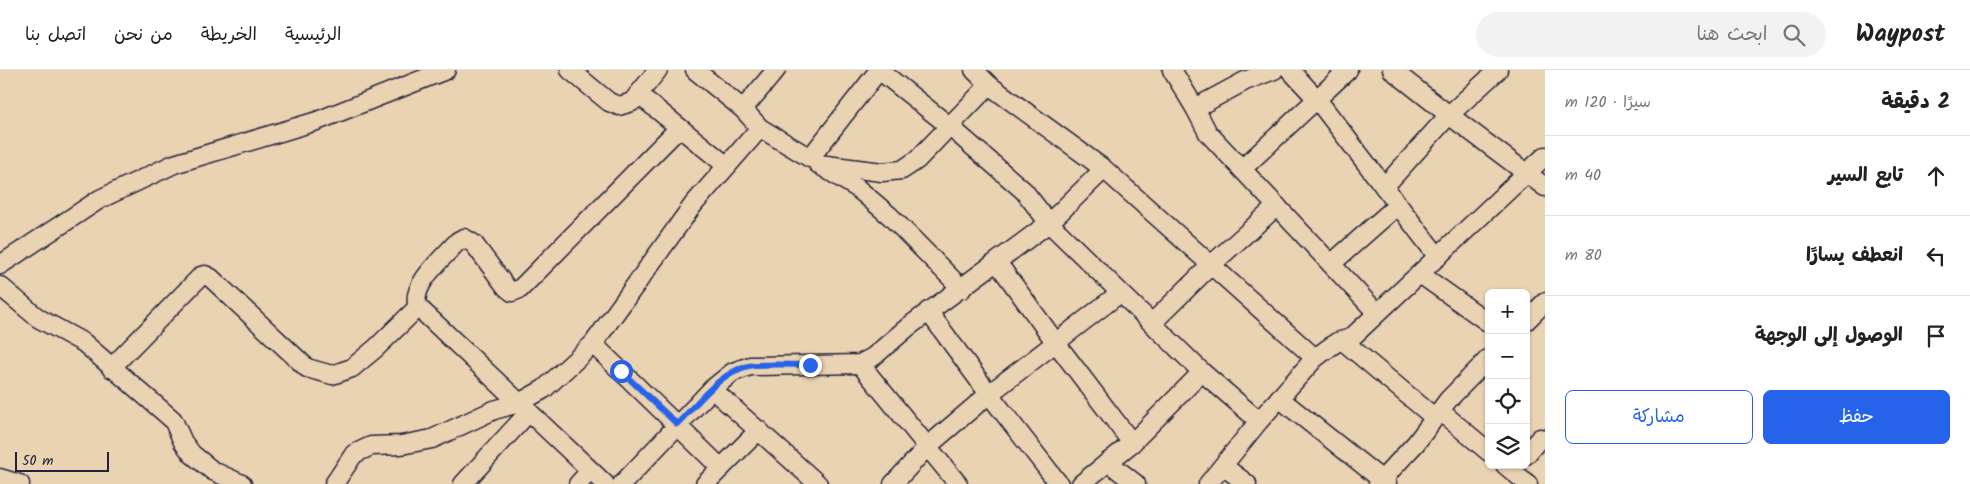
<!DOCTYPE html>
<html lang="ar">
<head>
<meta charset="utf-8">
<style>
  :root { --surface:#fff; --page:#f2f2f2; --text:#222; --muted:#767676; --line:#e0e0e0; --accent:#2563eb }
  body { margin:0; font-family:Kalam,"Playpen Sans Arabic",sans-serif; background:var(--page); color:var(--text); direction:rtl }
  .controls { position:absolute; right:15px; bottom:15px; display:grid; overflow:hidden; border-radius:8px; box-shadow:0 1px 4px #0004 }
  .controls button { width:45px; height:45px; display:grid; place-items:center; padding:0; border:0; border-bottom:1px solid var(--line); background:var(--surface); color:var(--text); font:25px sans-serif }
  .scale { position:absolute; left:15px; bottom:12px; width:94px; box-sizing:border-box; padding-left:5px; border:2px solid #22223b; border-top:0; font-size:14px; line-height:18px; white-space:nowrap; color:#22223b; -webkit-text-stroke:4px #ead3b3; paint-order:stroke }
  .stop { position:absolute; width:15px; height:15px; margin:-11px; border:4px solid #2563eb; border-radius:50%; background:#fff }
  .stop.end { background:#2563eb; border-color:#fff; box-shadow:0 1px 5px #0008 }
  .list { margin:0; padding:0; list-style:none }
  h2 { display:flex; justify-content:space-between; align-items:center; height:65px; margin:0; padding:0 20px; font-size:21px }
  h2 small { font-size:16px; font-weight:400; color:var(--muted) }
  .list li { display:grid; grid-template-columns:32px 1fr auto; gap:15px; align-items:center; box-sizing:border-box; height:80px; padding:0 20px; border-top:1px solid var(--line) }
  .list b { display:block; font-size:19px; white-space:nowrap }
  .list em { font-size:16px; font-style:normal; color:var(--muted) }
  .actions { display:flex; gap:10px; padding:15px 20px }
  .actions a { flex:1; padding:11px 0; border:1px solid var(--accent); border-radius:8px; text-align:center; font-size:18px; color:var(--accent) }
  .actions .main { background:var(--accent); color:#fff }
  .icon { flex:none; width:28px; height:28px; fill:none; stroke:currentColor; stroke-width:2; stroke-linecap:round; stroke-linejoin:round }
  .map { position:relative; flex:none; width:1545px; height:414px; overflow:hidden; direction:ltr }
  header { display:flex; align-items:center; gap:30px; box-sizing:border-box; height:70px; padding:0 25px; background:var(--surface); border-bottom:1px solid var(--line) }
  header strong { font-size:24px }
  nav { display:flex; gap:28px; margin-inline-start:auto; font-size:18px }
  .search { width:350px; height:45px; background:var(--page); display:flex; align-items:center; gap:12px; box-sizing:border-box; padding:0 18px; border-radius:28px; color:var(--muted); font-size:19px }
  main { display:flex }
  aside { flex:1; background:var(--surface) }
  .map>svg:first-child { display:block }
</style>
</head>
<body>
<header>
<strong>Waypost</strong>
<div class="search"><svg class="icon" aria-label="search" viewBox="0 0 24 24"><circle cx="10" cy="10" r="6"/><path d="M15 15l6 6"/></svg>ابحث هنا</div>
<nav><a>الرئيسية</a><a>الخريطة</a><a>من نحن</a><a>اتصل بنا</a></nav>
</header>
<main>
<aside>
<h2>2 دقيقة<small>سيرًا · 120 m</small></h2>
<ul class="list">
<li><svg class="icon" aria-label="ahead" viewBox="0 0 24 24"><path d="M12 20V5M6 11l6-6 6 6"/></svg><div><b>تابع السير</b></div><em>40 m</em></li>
<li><svg class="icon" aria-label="left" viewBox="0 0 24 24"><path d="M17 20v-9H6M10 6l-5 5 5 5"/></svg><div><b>انعطف يسارًا</b></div><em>80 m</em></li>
<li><svg class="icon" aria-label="arrive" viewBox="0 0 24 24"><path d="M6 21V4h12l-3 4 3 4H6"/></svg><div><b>الوصول إلى الوجهة</b></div></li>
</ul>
<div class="actions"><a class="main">حفظ</a><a>مشاركة</a></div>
</aside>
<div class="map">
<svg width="1545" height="414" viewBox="0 0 1545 414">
  <rect width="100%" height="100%" fill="#ead3b3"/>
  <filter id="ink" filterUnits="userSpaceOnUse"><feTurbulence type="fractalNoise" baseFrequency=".02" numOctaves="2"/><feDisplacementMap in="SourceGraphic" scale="10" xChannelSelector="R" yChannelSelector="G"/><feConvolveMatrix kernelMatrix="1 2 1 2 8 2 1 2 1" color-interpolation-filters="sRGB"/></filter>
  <g filter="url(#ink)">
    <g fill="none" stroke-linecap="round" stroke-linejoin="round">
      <g stroke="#22223b" stroke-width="21">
        <g id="minor">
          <polyline points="570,0 609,32 619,36 632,32 658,0"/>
          <polyline points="695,0 743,39 760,58 810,88 879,0"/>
          <polyline points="879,0 948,55 1024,121 1049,153 1202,302 1259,351"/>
          <polyline points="974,0 989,15 1104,99 1315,288"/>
          <polyline points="1172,0 1195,38 1245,11 1274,0"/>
          <polyline points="1290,0 1316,28 1438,187"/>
          <polyline points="1392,0 1449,45 1545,117"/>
          <polyline points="638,24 727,96"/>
          <polyline points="1195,38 1208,63 1377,243"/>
          <polyline points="743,39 776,0"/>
          <polyline points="818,94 882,102 902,100 917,90 989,15"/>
          <polyline points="823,97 857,118 890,146 962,219"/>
          <polyline points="1242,99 1348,0"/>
          <polyline points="1384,117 1449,45 1498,0"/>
          <polyline points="997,192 1056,273 1132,373"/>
          <polyline points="1331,194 1398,135"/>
          <polyline points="0,195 100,129 174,94 317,51 446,0"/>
          <polyline points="1420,204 1489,253"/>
          <polyline points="0,216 38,248 84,273 173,350 183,372 192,384 213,401 242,414"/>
          <path d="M418,237C409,216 444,187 458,171L464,168L474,174L506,217L512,222L520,219L679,58"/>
          <polyline points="928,241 989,324 1059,414"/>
          <polyline points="1526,251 1545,232"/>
          <polyline points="1152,253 1211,195 1277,136"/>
          <polyline points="1343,271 1435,348"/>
          <polyline points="593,274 720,397"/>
          <polyline points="860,294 958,414"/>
          <polyline points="111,298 201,206 205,205 211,208 307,298 332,305 352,298 376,278 418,237 605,414"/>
          <polyline points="712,319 818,414"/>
          <polyline points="1279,328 1387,414"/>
          <polyline points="1440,341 1489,382"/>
          <polyline points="1526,385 1540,368"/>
          <polyline points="1108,392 1136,414"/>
          <polyline points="1505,395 1528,414"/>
          <polyline points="1223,396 1247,414"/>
          <polyline points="0,408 20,414"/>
          <polyline points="334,414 354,384 371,376 401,375 432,369 494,340 519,333 544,319 593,274 693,135 760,58"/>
          <polyline points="463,414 529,342"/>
          <polyline points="578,414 590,401"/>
          <polyline points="622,414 712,319 733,302 750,296 860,294 873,287 908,257 1049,153 1104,99"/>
          <polyline points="705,414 759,360"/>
          <polyline points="893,414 928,376 989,324 1120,223"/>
          <polyline points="1081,414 1132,373 1202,302"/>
          <polyline points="1208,414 1259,351 1315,288 1337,272 1351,268 1545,86"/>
          <polyline points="1378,414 1416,373 1448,330 1489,288"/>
        </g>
      </g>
      <use href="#minor" stroke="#ead3b3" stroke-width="18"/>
    </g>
  </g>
  <g fill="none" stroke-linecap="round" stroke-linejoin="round" filter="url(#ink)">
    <path stroke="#2563eb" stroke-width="6" d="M621,301L677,354C697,334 719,303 748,296C762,293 794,295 810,295"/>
  </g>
</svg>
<div class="controls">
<button>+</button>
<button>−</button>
<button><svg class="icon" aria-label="locate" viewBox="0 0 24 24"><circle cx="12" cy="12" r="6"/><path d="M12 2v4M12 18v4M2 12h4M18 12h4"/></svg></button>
<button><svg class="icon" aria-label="layers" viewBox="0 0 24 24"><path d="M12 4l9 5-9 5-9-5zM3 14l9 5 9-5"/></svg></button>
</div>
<div class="scale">50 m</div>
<div class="stop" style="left:621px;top:301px"></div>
<div class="stop end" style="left:810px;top:295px"></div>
</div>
</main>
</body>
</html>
